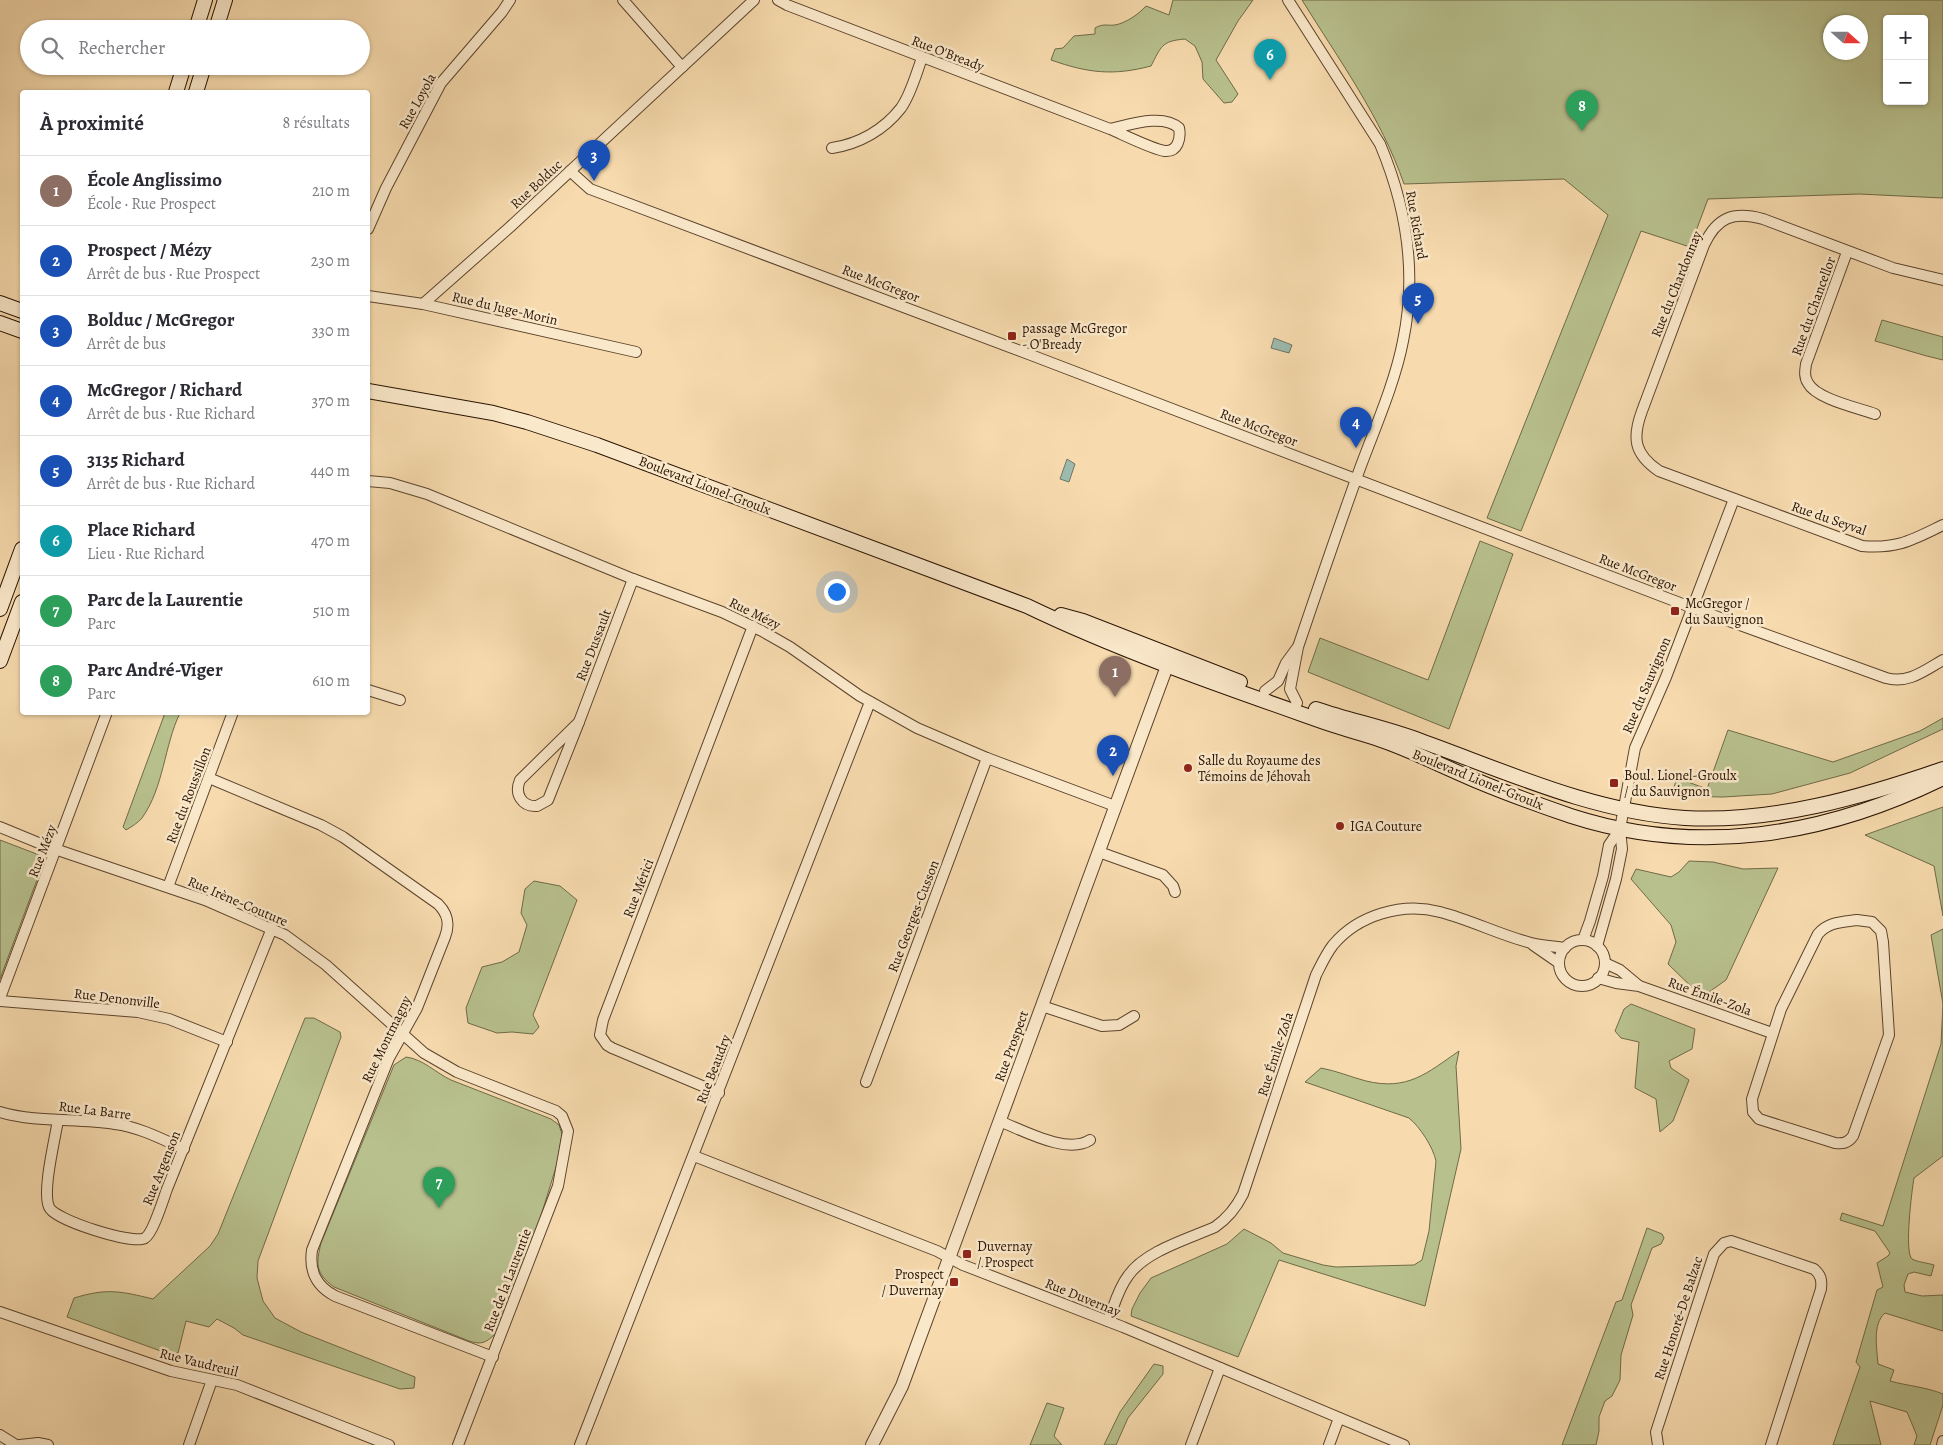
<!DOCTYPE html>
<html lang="fr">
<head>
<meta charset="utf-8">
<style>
  :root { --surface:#fff; --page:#f7f7f7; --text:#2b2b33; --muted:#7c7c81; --line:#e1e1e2; --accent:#d93025 }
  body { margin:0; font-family:Alegreya,serif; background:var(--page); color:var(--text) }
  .controls { position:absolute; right:15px; top:15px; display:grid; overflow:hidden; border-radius:5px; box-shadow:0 1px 4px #0004 }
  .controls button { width:45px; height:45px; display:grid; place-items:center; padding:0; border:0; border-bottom:1px solid var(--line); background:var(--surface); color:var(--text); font:25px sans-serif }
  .compass { position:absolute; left:1823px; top:15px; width:45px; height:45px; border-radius:50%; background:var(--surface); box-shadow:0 1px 4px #0004; rotate:111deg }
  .you { position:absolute; left:836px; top:591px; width:18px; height:18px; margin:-12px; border:4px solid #fff; border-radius:50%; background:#1a73e8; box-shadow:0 0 0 8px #1a73e833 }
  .badge { display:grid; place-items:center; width:32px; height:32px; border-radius:50%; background:var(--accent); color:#fff; font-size:16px; font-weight:700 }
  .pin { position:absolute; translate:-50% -41px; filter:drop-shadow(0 1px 2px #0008) }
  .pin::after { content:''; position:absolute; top:26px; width:18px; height:15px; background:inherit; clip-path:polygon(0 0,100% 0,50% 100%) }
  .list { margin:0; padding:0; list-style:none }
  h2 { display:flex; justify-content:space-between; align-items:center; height:65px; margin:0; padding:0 20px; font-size:21px }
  h2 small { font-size:16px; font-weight:400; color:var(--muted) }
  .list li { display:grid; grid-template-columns:32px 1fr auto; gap:15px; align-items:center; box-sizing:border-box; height:70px; padding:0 20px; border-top:1px solid var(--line) }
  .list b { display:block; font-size:19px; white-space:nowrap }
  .list p { margin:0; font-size:16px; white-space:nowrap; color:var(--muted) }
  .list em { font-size:16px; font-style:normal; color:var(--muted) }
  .icon { flex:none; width:28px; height:28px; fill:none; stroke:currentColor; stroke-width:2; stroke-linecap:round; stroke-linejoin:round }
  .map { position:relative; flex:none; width:1943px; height:1445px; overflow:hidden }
  .search { position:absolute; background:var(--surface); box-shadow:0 1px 4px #0004; left:20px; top:20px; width:350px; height:55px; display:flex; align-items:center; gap:12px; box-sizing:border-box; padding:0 18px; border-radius:28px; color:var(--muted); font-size:19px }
  .panel { position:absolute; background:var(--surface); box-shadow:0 1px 4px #0004; left:20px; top:90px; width:350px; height:625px; border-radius:5px }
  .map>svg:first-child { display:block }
</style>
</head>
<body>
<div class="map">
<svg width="1943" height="1445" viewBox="0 0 1943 1445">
  <rect width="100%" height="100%" fill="#f7dbae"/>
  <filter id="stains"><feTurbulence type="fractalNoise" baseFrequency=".004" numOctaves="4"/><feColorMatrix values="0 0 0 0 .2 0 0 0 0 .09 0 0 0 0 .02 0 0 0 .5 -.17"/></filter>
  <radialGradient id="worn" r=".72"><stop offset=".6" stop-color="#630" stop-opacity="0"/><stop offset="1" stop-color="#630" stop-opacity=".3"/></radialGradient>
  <g fill="#b8c18e" stroke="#706a47" fill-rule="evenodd">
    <path d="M1173,0H1253L1238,21L1216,60L1238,94L1232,102L1224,103L1203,79L1202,62L1195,46L1185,39C1161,41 1161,47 1151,66C1113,76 1088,73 1051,60L1055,49L1063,48L1074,36L1095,34V28C1104,23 1106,26 1115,25C1126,23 1139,14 1146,6L1169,15Z"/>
    <path d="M1302,0H1943V198L1859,194L1708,199L1690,247L1641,231L1521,531L1487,518L1608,215L1564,179L1404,184C1381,117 1339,60 1302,0ZM1887,19H1924V101H1887ZM1830,22H1860V52H1830Z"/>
    <path d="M1882,320L1943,337V360C1920,355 1898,347 1875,341Z"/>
    <polygon points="1480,541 1513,554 1449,729 1308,672 1320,638 1428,680"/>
    <path d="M165,713H180C164,746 164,787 142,818C138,823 131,827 126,830L123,827Z"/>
    <polygon points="1943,718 1943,729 1850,773 1772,794 1723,797 1671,796 1677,778 1707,789 1728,730 1833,762 1920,731"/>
    <polygon points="1943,807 1943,916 1934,866 1865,835"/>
    <polygon points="0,840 42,856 44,861 0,979"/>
    <polygon points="1689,861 1713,862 1743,869 1778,868 1726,980 1702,997 1668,964 1676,942 1671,925 1631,879 1636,869 1671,877 1679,872"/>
    <polygon points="534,881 560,886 577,900 533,1015 539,1027 533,1034 512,1032 497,1033 468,1023 466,1008 482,967 502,962 519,952 527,925 521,913 525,889"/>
    <path d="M1943,929V1156L1914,1178C1912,1189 1904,1252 1912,1259C1917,1262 1928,1263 1934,1265L1931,1276L1914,1272L1908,1274L1904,1285L1905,1292L1922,1296L1943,1295V1331L1885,1313C1872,1324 1877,1349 1878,1364L1894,1370L1890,1381C1908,1386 1926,1387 1943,1394V1405L1930,1445H1914L1917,1436L1907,1412L1870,1401L1881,1445H1833L1860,1367L1856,1362L1877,1290L1883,1287L1877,1263L1888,1256L1890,1253L1875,1231L1840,1220L1842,1213L1883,1226L1941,1044L1943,1004L1931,935Z"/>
    <polygon points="1631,1004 1695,1029 1692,1049 1669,1061 1671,1068 1689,1080 1673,1121 1660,1132 1656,1099 1635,1088 1639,1042 1621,1038 1615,1031 1624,1009"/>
    <path d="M305,1018H314L340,1032L341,1037L258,1261L257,1278L263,1301L275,1318L301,1332L415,1377L414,1388L400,1389L243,1335L234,1328L217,1319L209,1327L186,1321L178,1353L169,1354L67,1317L74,1298C107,1288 120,1291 153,1299L210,1246L218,1234Z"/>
    <path d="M1459,1051L1456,1066L1461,1149L1425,1306L1279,1260L1238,1357L1131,1316L1132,1309L1140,1293L1151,1278L1227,1244L1244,1229L1271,1243L1283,1253L1323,1265L1336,1267L1414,1265L1422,1260L1429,1231L1436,1161C1433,1147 1420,1127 1409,1118L1305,1082L1321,1068C1337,1071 1351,1077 1366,1081C1408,1091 1427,1073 1459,1051Z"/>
    <path d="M406,1057C423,1059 436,1073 451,1080L551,1119L559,1125L562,1134L557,1164L539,1222L495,1334C486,1343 481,1345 469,1341L334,1287C315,1273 316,1264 321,1243L394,1065Z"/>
    <polygon points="1647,1228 1662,1234 1664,1238 1661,1244 1652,1248 1631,1305 1633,1315 1621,1355 1620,1380 1612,1396 1605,1401 1599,1417 1599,1431 1596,1445 1562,1445 1616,1302 1622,1300"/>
    <polygon points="1154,1364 1163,1366 1163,1374 1128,1418 1116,1445 1104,1445 1120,1412"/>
    <polygon points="1047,1403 1064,1408 1054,1436 1062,1445 1030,1445"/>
  </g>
  <g fill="#9dbbaf" stroke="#6f7769">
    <polygon points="1274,338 1292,345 1289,353 1271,348"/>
    <polygon points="1067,459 1075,464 1069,482 1060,479"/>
  </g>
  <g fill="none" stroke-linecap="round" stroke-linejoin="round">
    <g stroke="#5c442c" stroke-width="12">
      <g id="minor">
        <polyline points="623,0 682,67"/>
        <path d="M778,0L787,5L1110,129C1122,134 1154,150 1165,151C1178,152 1181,138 1179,128C1163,113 1129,125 1110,129"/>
        <path d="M1288,0L1380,144C1407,208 1417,274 1403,341C1395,383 1374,430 1359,471C1338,529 1318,588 1298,647L1290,689L1297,703"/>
        <path d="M832,148C859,144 884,130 901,108C911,94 916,74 922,58"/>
        <path d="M570,171L590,189L1031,355L1693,608L1886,678C1908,684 1924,671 1943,660"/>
        <polyline points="368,229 386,188 441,83 502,12 510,0"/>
        <path d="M1847,252L1806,364C1805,371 1804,377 1808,383C1816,399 1859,408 1875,414"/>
        <path d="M1943,280L1893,268L1763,219C1733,211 1717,217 1704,245L1642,411C1632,438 1634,454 1659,471L1862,546C1898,549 1912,540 1943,525"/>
        <polyline points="368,296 423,304 636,352"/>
        <polyline points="423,304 510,227 754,0"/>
        <polyline points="368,481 390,483 427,494 633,579 722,612 762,631 790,647 860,696 917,728 987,758 1115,806"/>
        <polyline points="368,690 400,700"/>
        <polyline points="1265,691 1278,681 1286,663 1297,648"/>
        <path d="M579,722L548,800L537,806C522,807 514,794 520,780Z"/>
        <polyline points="579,722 633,579"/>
        <path d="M209,778L321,825L343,837L438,904C448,914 450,924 445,937L417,1008L389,1058L312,1250C309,1271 316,1286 335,1296L493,1357"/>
        <polyline points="0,827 46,846 205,900 285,935 326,965 424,1053 457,1072 556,1111 562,1116 568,1131 558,1186 458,1445"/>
        <polyline points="1099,852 1163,875 1173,886 1175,892"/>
        <polyline points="168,887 233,712"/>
        <path d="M1857,920L1872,922L1881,931L1883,942L1889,1035L1853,1136C1848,1143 1843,1144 1835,1143L1759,1119L1753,1112L1752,1099L1781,1009L1818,934C1828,922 1842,922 1857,920Z"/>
        <polyline points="1583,940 1590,921 1603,876 1609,845 1620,829"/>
        <circle cx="1582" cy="963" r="23"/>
        <polyline points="1533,945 1559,963"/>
        <polyline points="1597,946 1616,879 1622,849 1620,829 1635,748 1666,677 1734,499"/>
        <polyline points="1605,963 1620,970 1638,985"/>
        <polyline points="1598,978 1616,983 1639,986 1772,1033"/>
        <polyline points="0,998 107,712"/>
        <polyline points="0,1001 138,1012 169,1019 227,1042"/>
        <polyline points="1042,1006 1102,1026 1119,1025 1134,1016"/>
        <polyline points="866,1082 987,758"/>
        <polyline points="719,1093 612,1048 607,1045 600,1035 603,1020 753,626"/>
        <path d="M0,1112C37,1123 77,1118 115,1124C139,1127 162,1139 184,1149"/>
        <path d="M58,1120C55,1139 42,1191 49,1207C54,1220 133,1245 145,1238C153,1233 163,1200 167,1189L272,928"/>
        <path d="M999,1121C1023,1130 1067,1155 1090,1140"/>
        <polyline points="694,1156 937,1251 963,1265 1123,1327 1404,1445"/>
        <polyline points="0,1312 171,1371 237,1385 389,1445"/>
        <path d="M1108,1321C1114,1306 1118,1289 1128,1276C1145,1251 1188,1239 1215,1227C1228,1218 1236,1208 1243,1194L1316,975C1321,965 1326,954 1333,945C1358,915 1402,902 1440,912C1471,920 1500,935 1531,943C1541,946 1554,946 1565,948"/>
        <polyline points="0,1435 16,1445"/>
        <polyline points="20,1445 38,1443 48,1445"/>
        <polyline points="189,1445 212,1380"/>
        <polyline points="580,1445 870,702"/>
        <polyline points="1191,1445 1220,1368"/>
        <polyline points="1329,1445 1339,1418"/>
        <path d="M1658,1445L1656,1432L1714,1254L1724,1243L1731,1241L1814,1269C1821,1275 1822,1280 1821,1289L1771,1445"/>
        <polyline points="1942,1445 1943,1441"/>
      </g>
    </g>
    <g stroke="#5c442c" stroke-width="14">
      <polyline id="tertiary" points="872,1445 902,1386 1170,658"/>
    </g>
    <g stroke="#291200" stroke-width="16">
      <g id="secondary">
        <polyline points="196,29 205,0"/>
        <polyline points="216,29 225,0"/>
        <polyline points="176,92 184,66"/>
        <polyline points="196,92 204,66"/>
        <polyline points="0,303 22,311"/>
        <polyline points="0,323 22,331"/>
        <path d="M368,391L493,413L527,422L597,445L1027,606C1125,653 1228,688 1330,724C1347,730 1365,734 1381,740C1413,751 1444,767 1475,780C1506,793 1539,805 1571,816C1698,857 1825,836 1943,778"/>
        <polyline points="0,609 22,549"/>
        <polyline points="1061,615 1083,621 1240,682"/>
        <polyline points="0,661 22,602"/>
        <path d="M1316,709C1351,721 1387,728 1421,741C1507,772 1593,812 1685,818C1772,823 1862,797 1943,769"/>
      </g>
    </g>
    <use href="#minor" stroke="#fae8ca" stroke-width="10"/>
    <use href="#tertiary" stroke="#fae8ca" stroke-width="12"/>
    <use href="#secondary" stroke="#fae8ca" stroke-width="14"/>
  </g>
  <g fill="#8f2418" stroke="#fae8ca" stroke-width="2">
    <rect x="1007" y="331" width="10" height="10" rx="2.5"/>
    <rect x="1670" y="606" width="10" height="10" rx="2.5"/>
    <circle cx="1188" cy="768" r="5"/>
    <rect x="1609" y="778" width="10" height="10" rx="2.5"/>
    <circle cx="1340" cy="826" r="5"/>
    <rect x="962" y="1249" width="10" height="10" rx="2.5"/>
    <rect x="949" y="1277" width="10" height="10" rx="2.5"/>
  </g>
  <g text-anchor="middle" stroke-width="5" stroke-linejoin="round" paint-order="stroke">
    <g font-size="14" fill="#291200" stroke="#fae8ca">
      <text transform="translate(948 53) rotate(21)" y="5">Rue O'Bready</text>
      <text transform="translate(417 101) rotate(-61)" y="5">Rue Loyola</text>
      <text transform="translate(536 184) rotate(-43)" y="5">Rue Bolduc</text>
      <text transform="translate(1417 225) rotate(80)" y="5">Rue Richard</text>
      <text transform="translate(881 283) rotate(21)" y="5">Rue McGregor</text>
      <text transform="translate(1676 284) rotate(-68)" y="5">Rue du Chardonnay</text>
      <text transform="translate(1813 306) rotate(-70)" y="5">Rue du Chancellor</text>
      <text transform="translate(505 308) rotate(13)" y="5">Rue du Juge-Morin</text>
      <text transform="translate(1259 427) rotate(21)" y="5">Rue McGregor</text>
      <text transform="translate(705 485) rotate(21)" y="5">Boulevard Lionel-Groulx</text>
      <text transform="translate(1829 518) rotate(19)" y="5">Rue du Seyval</text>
      <text transform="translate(1638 572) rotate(21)" y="5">Rue McGregor</text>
      <text transform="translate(755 613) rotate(26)" y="5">Rue Mézy</text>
      <text transform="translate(593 645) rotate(-69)" y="5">Rue Dussault</text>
      <text transform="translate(1646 685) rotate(-67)" y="5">Rue du Sauvignon</text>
      <text transform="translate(1478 779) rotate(22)" y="5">Boulevard Lionel-Groulx</text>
      <text transform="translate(188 795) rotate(-69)" y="5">Rue du Roussillon</text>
      <text transform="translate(42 851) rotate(-69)" y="5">Rue Mézy</text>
      <text transform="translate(638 888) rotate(-69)" y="5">Rue Mérici</text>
      <text transform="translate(238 901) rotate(23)" y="5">Rue Irène-Couture</text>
      <text transform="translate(913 916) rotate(-69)" y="5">Rue Georges-Cusson</text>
      <text transform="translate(1710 996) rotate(20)" y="5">Rue Émile-Zola</text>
      <text transform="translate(117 998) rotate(7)" y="5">Rue Denonville</text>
      <text transform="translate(386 1039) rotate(-64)" y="5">Rue Montmagny</text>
      <text transform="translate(1011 1046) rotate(-70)" y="5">Rue Prospect</text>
      <text transform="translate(1275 1054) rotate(-72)" y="5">Rue Émile-Zola</text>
      <text transform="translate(713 1069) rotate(-69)" y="5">Rue Beaudry</text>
      <text transform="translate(95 1110) rotate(7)" y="5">Rue La Barre</text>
      <text transform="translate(161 1168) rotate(-68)" y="5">Rue Argenson</text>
      <text transform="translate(507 1280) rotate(-69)" y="5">Rue de la Laurentie</text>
      <text transform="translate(1083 1297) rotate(22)" y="5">Rue Duvernay</text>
      <text transform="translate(1678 1318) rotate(-72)" y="5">Rue Honoré-De Balzac</text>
      <text transform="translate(199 1362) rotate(14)" y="5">Rue Vaudreuil</text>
    </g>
    <g font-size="14" fill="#291200" stroke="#fae8ca" text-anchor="start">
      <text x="1022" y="333">passage McGregor<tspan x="1022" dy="16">- O'Bready</tspan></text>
      <text x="1685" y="608">McGregor /<tspan x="1685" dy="16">du Sauvignon</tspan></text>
      <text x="1198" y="765">Salle du Royaume des<tspan x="1198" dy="16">Témoins de Jéhovah</tspan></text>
      <text x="1624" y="780">Boul. Lionel-Groulx<tspan x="1624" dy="16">/ du Sauvignon</tspan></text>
      <text x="1350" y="831">IGA Couture</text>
      <text x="977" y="1251">Duvernay<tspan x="977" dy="16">/ Prospect</tspan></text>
      <text x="944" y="1279" text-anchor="end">Prospect<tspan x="944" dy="16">/ Duvernay</tspan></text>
    </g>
  </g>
  <rect width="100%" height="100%" filter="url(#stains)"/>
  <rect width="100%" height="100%" fill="url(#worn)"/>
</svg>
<div class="controls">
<button>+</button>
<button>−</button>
</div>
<svg class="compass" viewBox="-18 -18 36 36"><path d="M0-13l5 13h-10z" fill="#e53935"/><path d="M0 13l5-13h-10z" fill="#7c7c81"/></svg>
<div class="you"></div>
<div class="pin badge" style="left:1115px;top:697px;background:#8d6e63">1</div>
<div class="pin badge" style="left:1113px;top:776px;background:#1a4fb4">2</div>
<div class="pin badge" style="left:594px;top:181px;background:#1a4fb4">3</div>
<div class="pin badge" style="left:1356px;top:448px;background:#1a4fb4">4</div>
<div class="pin badge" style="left:1418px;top:324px;background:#1a4fb4">5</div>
<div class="pin badge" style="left:1270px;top:80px;background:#0f9aa8">6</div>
<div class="pin badge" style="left:439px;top:1208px;background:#2e9e5b">7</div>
<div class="pin badge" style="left:1582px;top:131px;background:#2e9e5b">8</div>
<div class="search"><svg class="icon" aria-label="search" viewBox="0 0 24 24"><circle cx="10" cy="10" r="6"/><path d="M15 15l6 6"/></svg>Rechercher</div>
<section class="panel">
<h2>À proximité<small>8 résultats</small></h2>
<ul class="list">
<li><span class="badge" style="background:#8d6e63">1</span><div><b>École Anglissimo</b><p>École · Rue Prospect</p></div><em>210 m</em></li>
<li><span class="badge" style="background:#1a4fb4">2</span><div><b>Prospect / Mézy</b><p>Arrêt de bus · Rue Prospect</p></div><em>230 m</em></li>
<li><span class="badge" style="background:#1a4fb4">3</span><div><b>Bolduc / McGregor</b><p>Arrêt de bus</p></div><em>330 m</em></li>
<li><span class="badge" style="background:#1a4fb4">4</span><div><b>McGregor / Richard</b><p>Arrêt de bus · Rue Richard</p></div><em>370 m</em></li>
<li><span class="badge" style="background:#1a4fb4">5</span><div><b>3135 Richard</b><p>Arrêt de bus · Rue Richard</p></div><em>440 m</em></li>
<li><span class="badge" style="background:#0f9aa8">6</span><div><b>Place Richard</b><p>Lieu · Rue Richard</p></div><em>470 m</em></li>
<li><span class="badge" style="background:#2e9e5b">7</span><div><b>Parc de la Laurentie</b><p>Parc</p></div><em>510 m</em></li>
<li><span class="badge" style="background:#2e9e5b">8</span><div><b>Parc André-Viger</b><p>Parc</p></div><em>610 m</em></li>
</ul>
</section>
</div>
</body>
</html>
